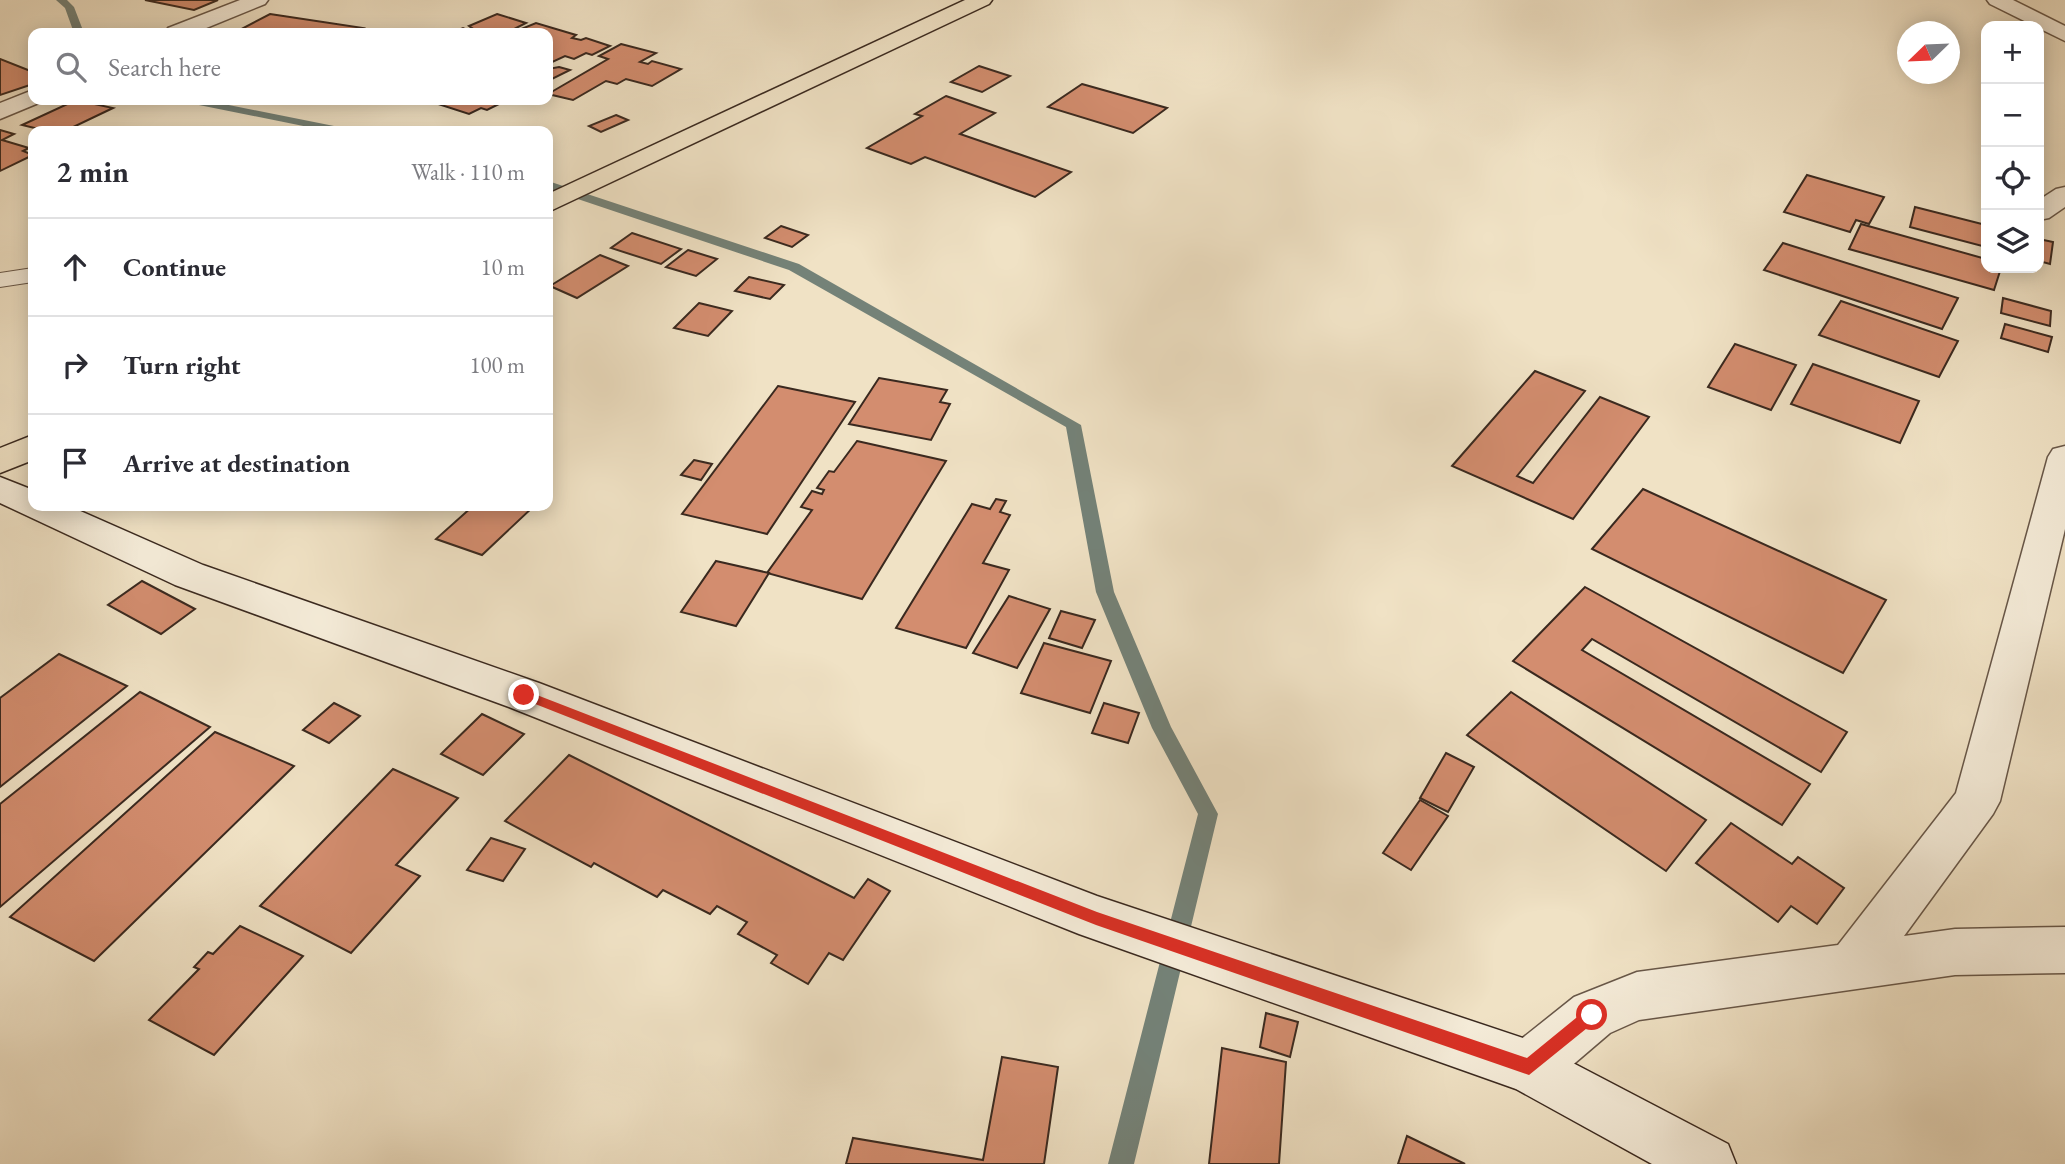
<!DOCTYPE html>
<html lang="en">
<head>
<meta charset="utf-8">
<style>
  :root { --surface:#fff; --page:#f7f7f7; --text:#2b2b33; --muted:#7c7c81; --line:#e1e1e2 }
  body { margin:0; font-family:"EB Garamond",serif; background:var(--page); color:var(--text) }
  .controls { position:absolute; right:21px; top:21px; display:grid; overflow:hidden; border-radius:14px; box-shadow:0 4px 18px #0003 }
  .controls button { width:63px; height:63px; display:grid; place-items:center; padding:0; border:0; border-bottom:2px solid var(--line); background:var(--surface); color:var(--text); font:35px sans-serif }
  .compass { position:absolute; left:1897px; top:21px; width:63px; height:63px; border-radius:50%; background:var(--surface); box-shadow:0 4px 18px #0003; rotate:247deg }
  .stop { position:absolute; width:21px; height:21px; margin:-16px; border:5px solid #d93025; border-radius:50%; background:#fff }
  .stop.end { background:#d93025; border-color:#fff; box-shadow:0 2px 7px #0008 }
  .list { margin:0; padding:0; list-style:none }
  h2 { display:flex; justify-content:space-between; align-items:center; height:91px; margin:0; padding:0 28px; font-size:30px }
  h2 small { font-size:23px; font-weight:400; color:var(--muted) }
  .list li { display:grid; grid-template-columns:46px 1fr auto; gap:21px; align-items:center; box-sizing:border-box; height:98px; padding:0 28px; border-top:2px solid var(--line) }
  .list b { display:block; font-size:26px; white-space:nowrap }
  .list em { font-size:23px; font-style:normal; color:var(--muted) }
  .icon { flex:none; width:38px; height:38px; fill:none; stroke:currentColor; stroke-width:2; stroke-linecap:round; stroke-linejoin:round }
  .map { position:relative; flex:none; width:2065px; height:1164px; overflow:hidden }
  .search { position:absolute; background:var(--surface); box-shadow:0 4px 18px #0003; left:28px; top:28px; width:525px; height:77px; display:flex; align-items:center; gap:18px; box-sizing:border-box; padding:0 24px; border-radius:14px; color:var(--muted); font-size:26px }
  .panel { position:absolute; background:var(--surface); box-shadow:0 4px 18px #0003; left:28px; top:126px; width:525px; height:385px; border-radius:14px }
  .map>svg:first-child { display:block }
</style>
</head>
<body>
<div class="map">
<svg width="2065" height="1164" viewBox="0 0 2065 1164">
  <rect width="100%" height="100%" fill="#f0e2c5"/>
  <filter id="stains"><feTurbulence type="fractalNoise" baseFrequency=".00286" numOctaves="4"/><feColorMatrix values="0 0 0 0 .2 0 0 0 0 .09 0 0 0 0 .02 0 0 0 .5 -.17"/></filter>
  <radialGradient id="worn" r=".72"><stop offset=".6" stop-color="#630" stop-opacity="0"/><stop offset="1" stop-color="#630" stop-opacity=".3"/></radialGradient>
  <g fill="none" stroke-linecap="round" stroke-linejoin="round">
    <g fill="#748278" fill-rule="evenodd">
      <polygon points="56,0 67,0 74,7 84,33 74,33 65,8"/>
      <polygon points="184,100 204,100 344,128 350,131 328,131 189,103"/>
      <polygon points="548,181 799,264 1081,425 1114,592 1171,727 1218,814 1134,1164 1108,1164 1198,814 1152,728 1096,592 1066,427 789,270 548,189"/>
    </g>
  </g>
  <g fill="#d38d6f" stroke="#3a291f" stroke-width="2">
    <polygon points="145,0 218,0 194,10"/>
    <polygon points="270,14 363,28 354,33 234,33"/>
    <polygon points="497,14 526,23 514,29 519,30 536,23 576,35 572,38 581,40 586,38 610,46 592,55 586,53 574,59 565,56 548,64 548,33 451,33 463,28 467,30 472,28 469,26"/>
    <polygon points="621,44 656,53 640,62 648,64 652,61 681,69 652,86 626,79 617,84 606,81 573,100 548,94 608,59 599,56"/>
    <polygon points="0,59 33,72 33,84 0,95"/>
    <polygon points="979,66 1010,76 982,92 951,82"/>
    <polygon points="559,67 570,70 548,81 548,69"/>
    <polygon points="1082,84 1167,108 1133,133 1048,107"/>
    <polygon points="946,96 995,113 960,134 1071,172 1035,197 925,157 911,164 867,148 922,116 915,114"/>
    <polygon points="76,100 113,108 65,131 47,131 22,125"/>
    <polygon points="507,100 487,110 481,108 469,114 429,101"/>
    <polygon points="616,115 628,120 601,132 589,126"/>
    <polygon points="0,130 14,134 2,140 29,148 23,151 33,155 0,171"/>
    <polygon points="1807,175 1884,197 1869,224 1856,220 1850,232 1784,212"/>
    <polygon points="1915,207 1986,225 1986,247 1910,227"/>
    <polygon points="1861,224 1986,259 1986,268 2001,268 1994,290 1849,249"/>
    <polygon points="781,226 808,235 792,247 765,238"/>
    <polygon points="632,233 681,249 661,264 611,248"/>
    <polygon points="2039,239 2053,242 2050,264 2039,261"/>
    <polygon points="1783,243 1958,298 1942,329 1764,270"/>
    <polygon points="688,250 717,259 696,276 666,267"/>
    <polygon points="600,255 628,266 577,298 550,286"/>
    <polygon points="749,277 784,285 770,299 735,291"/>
    <polygon points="2003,298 2051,311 2050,326 2001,313"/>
    <polygon points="1841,301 1958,341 1939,377 1819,335"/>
    <polygon points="699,303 732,311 708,336 674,328"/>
    <polygon points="2005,324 2052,337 2048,352 2001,338"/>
    <polygon points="1735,344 1796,365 1771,410 1708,387"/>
    <polygon points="1813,364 1919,401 1900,443 1791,404"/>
    <polygon points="1535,371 1585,391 1517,476 1533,483 1600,397 1649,417 1573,519 1452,466"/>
    <polygon points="879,378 947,390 940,402 950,404 931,440 849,424"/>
    <polygon points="778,386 855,402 767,534 682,514"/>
    <polygon points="857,441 946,461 862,599 767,573 812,510 801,507 812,491 822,494 824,490 817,488 829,471 834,472"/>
    <polygon points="694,460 712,464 701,480 681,475"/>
    <polygon points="1643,489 1886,600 1843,673 1592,549"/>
    <polygon points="996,499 1006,501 1000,512 1010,515 983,563 1009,570 966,648 896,628 972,504 990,509"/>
    <polygon points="473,506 534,506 482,555 436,539"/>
    <polygon points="716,561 769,573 736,626 681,612"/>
    <polygon points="142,581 195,609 161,634 108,605"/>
    <polygon points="1585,587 1847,732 1821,772 1592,639 1582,650 1810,784 1782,825 1513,661"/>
    <polygon points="1009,596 1050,609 1017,668 973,653"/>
    <polygon points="1061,611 1095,620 1082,648 1049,638"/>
    <polygon points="1044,643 1111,661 1090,713 1021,693"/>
    <polygon points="59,654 127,686 0,787 0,698"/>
    <polygon points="140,692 210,727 0,907 0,804"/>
    <polygon points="1511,692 1706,820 1666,871 1467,735"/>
    <polygon points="334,703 360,716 329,743 303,730"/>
    <polygon points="1104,703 1139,713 1128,743 1092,733"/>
    <polygon points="482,714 524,734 483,775 441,754"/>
    <polygon points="215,732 294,766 94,961 10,917"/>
    <polygon points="1446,753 1474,767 1448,812 1420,798"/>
    <polygon points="569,755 854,898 868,879 890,891 843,960 829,953 808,984 771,963 777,955 738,934 747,922 717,906 710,914 663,890 657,897 594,863 591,867 505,821"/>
    <polygon points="393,769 458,798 396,865 420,876 351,953 260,906"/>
    <polygon points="1420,800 1448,816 1411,870 1383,853"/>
    <polygon points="1731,823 1792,864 1798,857 1844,888 1817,924 1791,906 1778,922 1696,863"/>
    <polygon points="491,838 525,849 503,881 467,870"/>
    <polygon points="240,926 303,956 214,1055 149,1020 199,969 194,967 208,952 213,954"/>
    <polygon points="1266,1013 1298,1022 1290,1057 1260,1047"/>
    <polygon points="1222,1048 1286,1062 1279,1164 1209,1164"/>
    <polygon points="1002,1057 1058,1067 1044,1164 846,1164 853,1138 983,1160"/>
    <polygon points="1407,1136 1465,1164 1398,1164"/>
  </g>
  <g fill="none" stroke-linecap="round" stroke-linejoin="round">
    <g stroke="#685748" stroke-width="2">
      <polygon id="service" points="33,268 33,282 0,287 0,273"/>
    </g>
    <g stroke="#685748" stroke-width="3">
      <g id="minor">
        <polygon points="240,0 268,0 265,4 194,33 165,33 168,28"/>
        <polygon points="1987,0 2013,0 2065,26 2065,41 1990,4"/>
        <polygon points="33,90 33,100 43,100 41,102 0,119 0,103"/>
        <polygon points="2065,187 2065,207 2049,218 2039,220 2039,200 2056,189"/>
        <polygon points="2065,446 2065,529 2000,801 1993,814 1904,936 1955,929 2065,927 2065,973 1955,975 1639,1020 1610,1033 1548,1086 1529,1094 1510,1086 1502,1067 1510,1048 1574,997 1637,972 1838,945 1956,793 2048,457 2053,449"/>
      </g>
    </g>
    <g stroke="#3a291f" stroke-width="3">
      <polygon id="secondary" points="0,477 33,490 33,506 69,506 203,565 539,683 1097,896 1529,1040 1728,1144 1736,1164 1652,1164 1516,1089 1079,934 509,707 175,585 0,503"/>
    </g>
    <g stroke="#3a291f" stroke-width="3">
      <g id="primary">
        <polygon points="965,0 992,0 989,4 548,212 548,194"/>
        <polygon points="33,435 33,460 0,473 0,448"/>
      </g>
    </g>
    <use href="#service" fill="#f5ecd9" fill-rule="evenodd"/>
    <use href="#minor" fill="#f5ecd9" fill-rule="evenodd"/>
    <use href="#secondary" fill="#f5ecd9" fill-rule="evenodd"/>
    <use href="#primary" fill="#f0e2c5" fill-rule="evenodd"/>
  </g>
  <polygon fill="#d93025" points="524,690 1097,912 1527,1058 1587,1009 1592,1007 1597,1009 1600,1015 1597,1020 1529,1075 1096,925 520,698 520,691"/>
  <rect width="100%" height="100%" filter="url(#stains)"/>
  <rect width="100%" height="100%" fill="url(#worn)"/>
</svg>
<div class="controls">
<button>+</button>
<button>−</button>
<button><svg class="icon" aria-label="locate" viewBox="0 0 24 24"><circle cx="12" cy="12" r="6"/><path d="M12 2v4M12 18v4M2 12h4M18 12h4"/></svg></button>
<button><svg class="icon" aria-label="layers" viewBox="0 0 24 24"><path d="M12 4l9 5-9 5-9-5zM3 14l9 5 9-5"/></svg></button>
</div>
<svg class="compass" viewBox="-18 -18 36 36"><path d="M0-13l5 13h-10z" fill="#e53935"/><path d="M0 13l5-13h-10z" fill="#7c7c81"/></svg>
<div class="stop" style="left:1592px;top:1015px"></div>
<div class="stop end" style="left:524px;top:695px"></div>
<div class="search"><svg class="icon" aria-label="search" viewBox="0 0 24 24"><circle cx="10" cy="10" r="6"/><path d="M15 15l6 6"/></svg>Search here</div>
<section class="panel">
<h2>2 min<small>Walk · 110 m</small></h2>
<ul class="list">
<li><svg class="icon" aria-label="ahead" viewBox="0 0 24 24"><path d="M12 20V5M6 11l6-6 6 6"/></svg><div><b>Continue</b></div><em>10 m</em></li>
<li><svg class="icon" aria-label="right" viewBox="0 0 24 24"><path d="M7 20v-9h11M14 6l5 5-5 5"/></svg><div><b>Turn right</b></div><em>100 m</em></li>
<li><svg class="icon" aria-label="arrive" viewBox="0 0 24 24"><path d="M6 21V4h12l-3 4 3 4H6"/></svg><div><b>Arrive at destination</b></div></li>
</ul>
</section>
</div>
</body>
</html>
